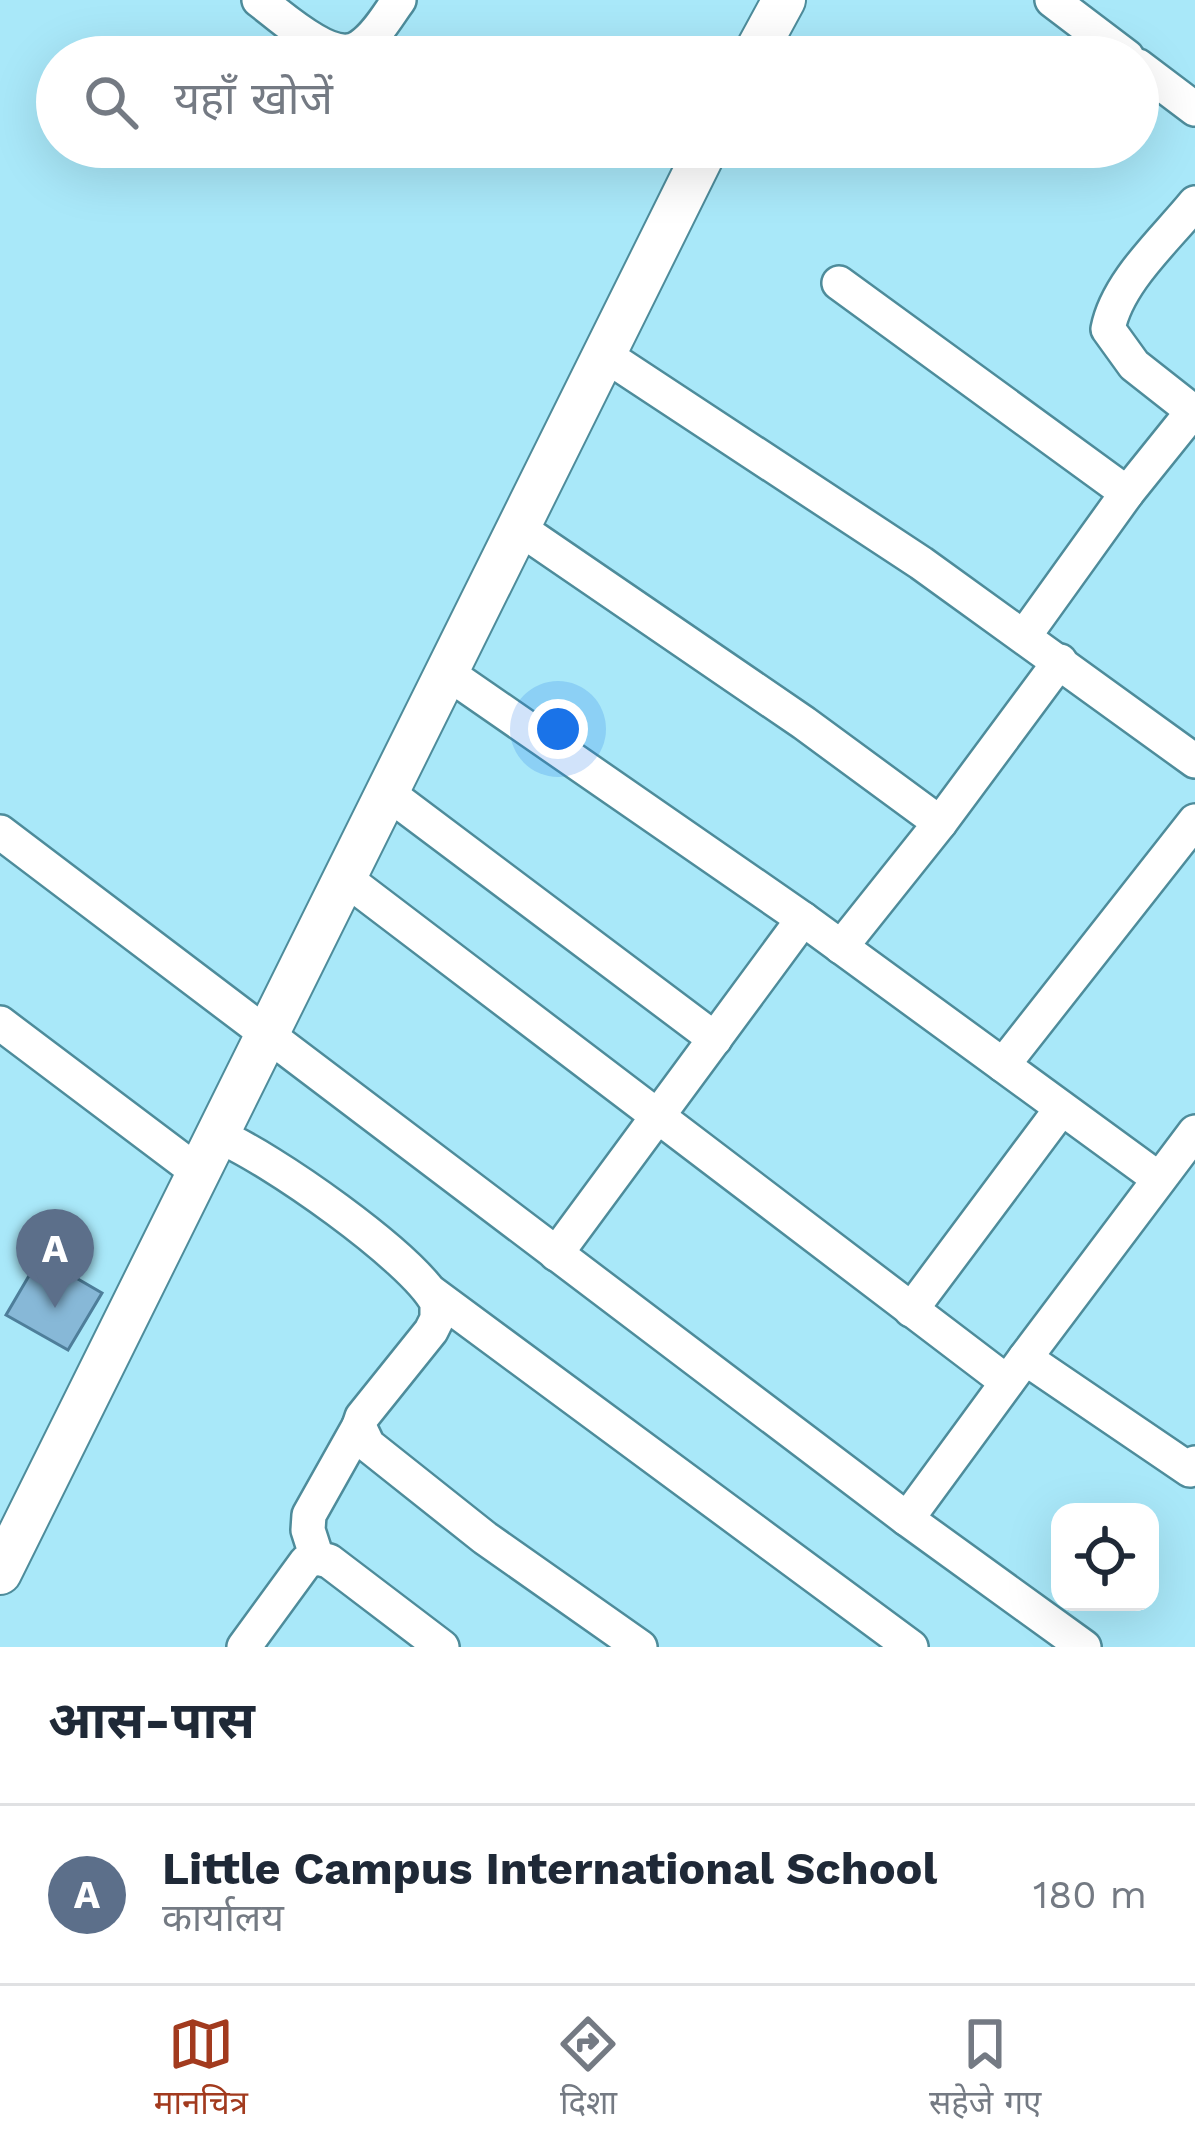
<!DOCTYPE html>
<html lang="hi">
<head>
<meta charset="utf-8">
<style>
  :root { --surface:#fff; --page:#f2f2f3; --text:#1f2937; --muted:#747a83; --line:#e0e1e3; --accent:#a23a1e }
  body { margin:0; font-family:"Work Sans","Noto Sans Devanagari",sans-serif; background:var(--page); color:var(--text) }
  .controls { position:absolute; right:36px; bottom:36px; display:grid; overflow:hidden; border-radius:24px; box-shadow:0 12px 48px #0002 }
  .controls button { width:108px; height:108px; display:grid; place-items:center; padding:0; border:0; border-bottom:3px solid var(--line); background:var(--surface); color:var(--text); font:60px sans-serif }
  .you { position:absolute; left:558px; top:729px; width:42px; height:42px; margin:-30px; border:9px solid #fff; border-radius:50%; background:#1a73e8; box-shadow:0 0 0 18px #1a73e833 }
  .badge { display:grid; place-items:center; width:78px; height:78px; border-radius:50%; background:var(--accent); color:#fff; font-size:39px; font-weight:700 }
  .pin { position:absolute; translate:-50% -99px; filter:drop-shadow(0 3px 6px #0008) }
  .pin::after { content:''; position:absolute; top:63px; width:42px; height:36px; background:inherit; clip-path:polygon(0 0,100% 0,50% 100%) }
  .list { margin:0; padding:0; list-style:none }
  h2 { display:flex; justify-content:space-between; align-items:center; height:156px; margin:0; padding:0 48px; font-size:51px }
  h2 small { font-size:39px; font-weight:400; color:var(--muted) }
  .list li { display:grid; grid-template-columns:78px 1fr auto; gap:36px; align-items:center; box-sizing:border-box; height:180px; padding:0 48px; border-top:3px solid var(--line) }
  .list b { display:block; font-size:45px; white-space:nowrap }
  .list p { margin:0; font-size:39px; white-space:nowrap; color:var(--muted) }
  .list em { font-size:39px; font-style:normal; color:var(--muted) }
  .icon { flex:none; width:66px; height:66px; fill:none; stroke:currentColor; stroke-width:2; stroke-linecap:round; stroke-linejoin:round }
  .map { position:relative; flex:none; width:1195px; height:1647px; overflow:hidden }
  .search { position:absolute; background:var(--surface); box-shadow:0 12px 48px #0002; left:36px; right:36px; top:36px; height:132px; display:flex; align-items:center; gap:30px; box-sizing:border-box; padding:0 42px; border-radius:66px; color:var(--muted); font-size:45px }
  .sheet { height:336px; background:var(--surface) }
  nav { display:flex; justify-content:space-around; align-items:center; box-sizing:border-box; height:168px; border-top:3px solid var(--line); background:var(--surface); font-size:33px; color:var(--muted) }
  nav a { display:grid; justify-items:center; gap:6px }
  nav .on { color:var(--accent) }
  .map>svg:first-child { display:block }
</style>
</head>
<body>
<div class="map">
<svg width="1195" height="1647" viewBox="0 0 1195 1647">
  <rect width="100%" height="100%" fill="#a9e8f9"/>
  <polygon fill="#87b8d7" stroke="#4e7e9a" stroke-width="3" points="40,1257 102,1293 68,1350 6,1315"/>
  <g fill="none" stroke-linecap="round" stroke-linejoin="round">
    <g stroke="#4e8c9b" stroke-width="38">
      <g id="minor">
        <path d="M259,0C282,17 334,67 361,46C377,35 388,15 399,0"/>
        <polyline points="1052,0 1127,57"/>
        <polyline points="1138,66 1195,109"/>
        <path d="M1195,203C1165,240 1117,282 1108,329L1134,365L1195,413"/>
        <polyline points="839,283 1127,493"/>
        <polyline points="602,353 921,563 1195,761"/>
        <polyline points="516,526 804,723 940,823 841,947"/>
        <polyline points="1025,635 1127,493 1193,411"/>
        <polyline points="446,672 803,919 1159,1179"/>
        <polyline points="389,794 715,1039"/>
        <polyline points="940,823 1060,661"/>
        <polyline points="0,832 907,1519 1084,1647"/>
        <polyline points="346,879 1007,1382"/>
        <polyline points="0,1023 199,1173"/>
        <polyline points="1003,1065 1195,821"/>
        <path d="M218,1136C267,1155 414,1258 437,1303V1319L431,1331L362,1417L359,1426L368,1445L485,1538L640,1647"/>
        <polyline points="556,1254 803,919"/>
        <polyline points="432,1293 911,1647"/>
        <polyline points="911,1310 1061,1109"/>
        <polyline points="1025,1358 1195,1132"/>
        <polyline points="907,1519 1025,1358 1190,1470 1195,1463"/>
        <polyline points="317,1558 308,1530 309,1515 359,1426"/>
        <polyline points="244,1647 306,1562 317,1558 329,1561 442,1647"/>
      </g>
    </g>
    <g stroke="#4e8c9b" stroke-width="46">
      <g id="tertiary">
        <polyline points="753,57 784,0"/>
        <polyline points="0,1573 707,147"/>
      </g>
    </g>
    <use href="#minor" stroke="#fff" stroke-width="33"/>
    <use href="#tertiary" stroke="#fff" stroke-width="42"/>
  </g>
</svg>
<div class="controls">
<button><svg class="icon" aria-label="locate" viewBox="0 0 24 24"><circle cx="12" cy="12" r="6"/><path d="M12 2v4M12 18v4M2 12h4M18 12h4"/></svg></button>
</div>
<div class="you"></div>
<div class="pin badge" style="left:55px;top:1308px;background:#5c6f8a">A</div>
<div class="search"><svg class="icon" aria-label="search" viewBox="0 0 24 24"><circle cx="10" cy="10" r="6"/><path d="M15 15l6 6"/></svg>यहाँ खोजें</div>
</div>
<section class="sheet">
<h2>आस-पास<small></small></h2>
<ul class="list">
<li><span class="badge" style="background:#5c6f8a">A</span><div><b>Little Campus International School</b><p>कार्यालय</p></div><em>180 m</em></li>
</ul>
</section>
<nav>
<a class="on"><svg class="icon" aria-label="map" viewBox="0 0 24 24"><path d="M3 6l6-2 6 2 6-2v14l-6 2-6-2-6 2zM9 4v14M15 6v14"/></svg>मानचित्र</a>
<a><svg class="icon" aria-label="directions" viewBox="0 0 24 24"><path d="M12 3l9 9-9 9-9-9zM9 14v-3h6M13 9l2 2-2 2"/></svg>दिशा</a>
<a><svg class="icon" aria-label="saved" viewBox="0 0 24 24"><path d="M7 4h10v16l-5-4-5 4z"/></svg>सहेजे गए</a>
</nav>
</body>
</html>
